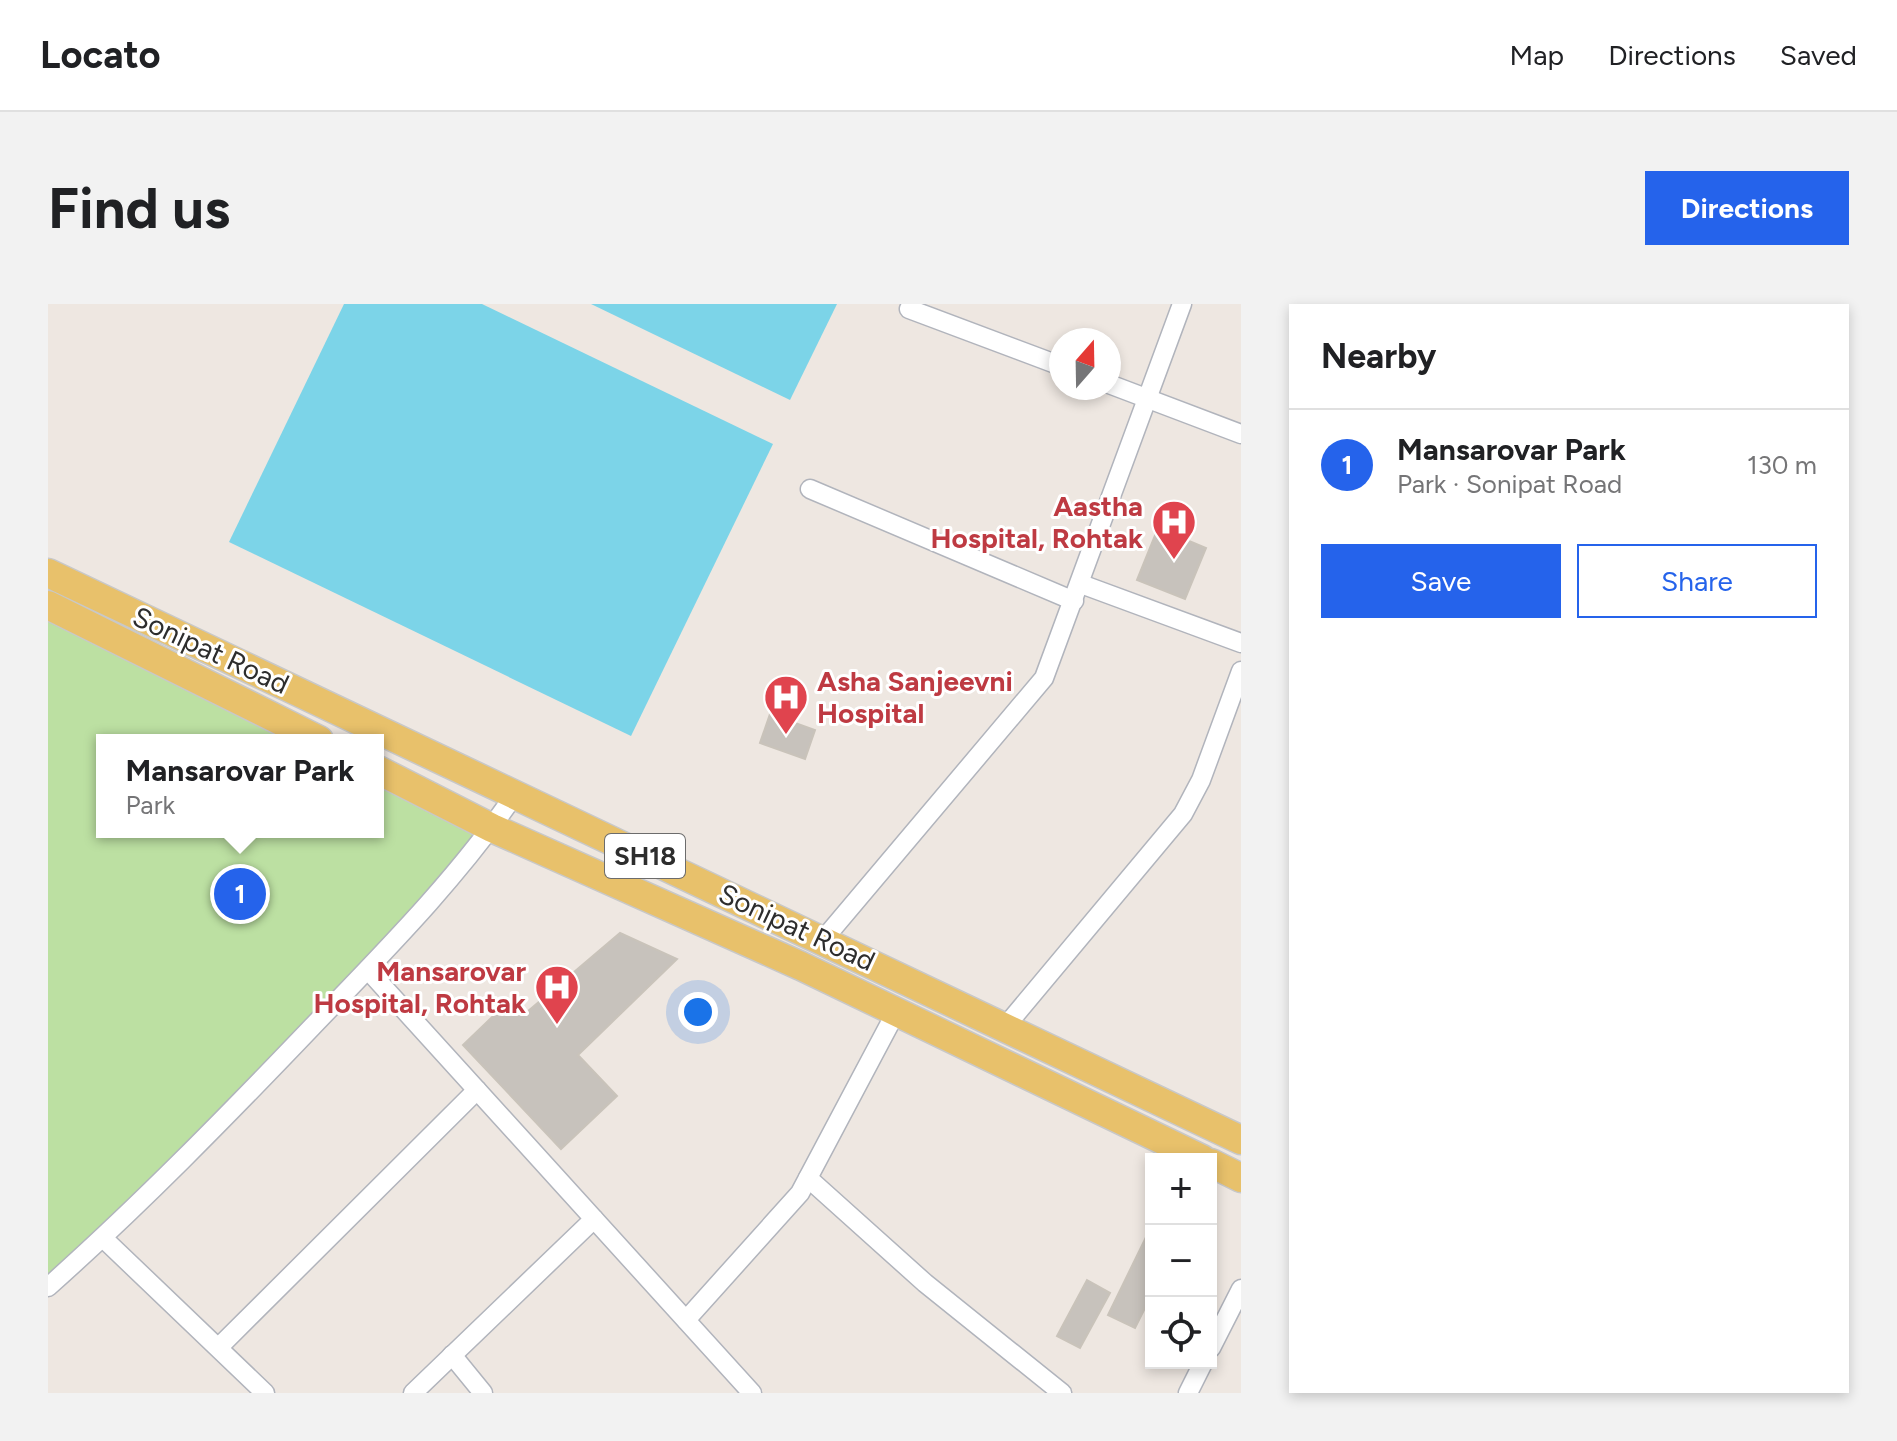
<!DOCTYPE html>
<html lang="en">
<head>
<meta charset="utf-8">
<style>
  :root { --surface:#fff; --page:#f2f2f2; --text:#202124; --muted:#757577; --line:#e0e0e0; --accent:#2563eb }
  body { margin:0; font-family:Figtree,sans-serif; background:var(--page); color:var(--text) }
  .controls { position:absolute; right:24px; bottom:24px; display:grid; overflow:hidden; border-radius:0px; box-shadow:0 4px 12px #0003 }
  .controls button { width:72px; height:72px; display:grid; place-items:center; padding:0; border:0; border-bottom:2px solid var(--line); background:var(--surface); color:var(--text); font:40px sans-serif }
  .compass { position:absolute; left:1001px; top:24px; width:72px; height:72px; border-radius:50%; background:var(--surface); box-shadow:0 4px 12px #0003; rotate:20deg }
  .you { position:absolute; left:650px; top:708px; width:28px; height:28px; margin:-20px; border:6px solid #fff; border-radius:50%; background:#1a73e8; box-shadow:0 0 0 12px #1a73e833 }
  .badge { display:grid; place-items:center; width:52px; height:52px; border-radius:50%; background:var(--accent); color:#fff; font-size:26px; font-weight:700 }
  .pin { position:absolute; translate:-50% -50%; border:4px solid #fff; box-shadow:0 2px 8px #0006 }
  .popup { position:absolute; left:48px; top:430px; width:288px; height:104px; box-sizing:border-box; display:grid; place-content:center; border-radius:0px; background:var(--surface); filter:drop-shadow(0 2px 6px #0005); font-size:26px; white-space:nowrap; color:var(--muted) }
  .popup b { font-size:30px; color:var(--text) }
  .popup::after { content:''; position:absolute; left:50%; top:100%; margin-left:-16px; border:16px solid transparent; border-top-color:var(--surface) }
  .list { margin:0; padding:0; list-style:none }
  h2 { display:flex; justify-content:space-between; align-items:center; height:104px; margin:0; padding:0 32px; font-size:34px }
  h2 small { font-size:26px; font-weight:400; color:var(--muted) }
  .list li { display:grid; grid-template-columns:52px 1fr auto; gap:24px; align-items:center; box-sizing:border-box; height:112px; padding:0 32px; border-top:2px solid var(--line) }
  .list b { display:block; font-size:30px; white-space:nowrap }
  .list p { margin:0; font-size:26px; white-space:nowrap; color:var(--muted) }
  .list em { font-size:26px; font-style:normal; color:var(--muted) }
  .actions { display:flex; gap:16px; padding:24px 32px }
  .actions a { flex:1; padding:18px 0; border:2px solid var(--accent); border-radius:0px; text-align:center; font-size:28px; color:var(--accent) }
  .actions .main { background:var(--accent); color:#fff }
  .icon { flex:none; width:44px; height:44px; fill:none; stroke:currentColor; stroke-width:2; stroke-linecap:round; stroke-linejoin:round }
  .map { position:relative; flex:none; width:1193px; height:1089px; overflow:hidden; border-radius:0px }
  header { display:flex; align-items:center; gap:48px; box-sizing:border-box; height:112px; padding:0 40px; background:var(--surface); border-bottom:2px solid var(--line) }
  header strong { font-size:38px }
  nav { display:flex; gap:44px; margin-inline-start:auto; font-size:28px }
  .intro { display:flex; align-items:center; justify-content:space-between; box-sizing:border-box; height:192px; padding:0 48px }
  h1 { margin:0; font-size:56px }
  .button { padding:20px 36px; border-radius:0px; background:var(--accent); color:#fff; font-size:28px; font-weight:700 }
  main { display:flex; gap:48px; padding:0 48px }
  aside { flex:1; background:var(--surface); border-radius:0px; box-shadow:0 4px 12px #0003 }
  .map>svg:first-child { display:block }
</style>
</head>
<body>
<header>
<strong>Locato</strong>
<nav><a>Map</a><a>Directions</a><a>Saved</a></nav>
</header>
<div class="intro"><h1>Find us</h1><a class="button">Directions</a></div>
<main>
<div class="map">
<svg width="1193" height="1089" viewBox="0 0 1193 1089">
  <rect width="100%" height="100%" fill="#eee7e1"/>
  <polygon fill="#bce0a2" points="0,298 286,436 54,436 54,528 330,528 330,457 448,514 320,666 0,976"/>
  <g fill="#7cd4e8">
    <polygon points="296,0 434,0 725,140 583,432 181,238"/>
    <polygon points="543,0 789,0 742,96"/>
  </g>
  <g fill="#c7c2bc" stroke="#c9c3ba" stroke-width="2">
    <polygon points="1110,224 1158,244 1137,295 1089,276"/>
    <polygon points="722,410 767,426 757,455 712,439"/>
    <polygon points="572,629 629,655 530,751 569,792 513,845 415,741 465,693 479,708"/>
    <polygon points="1103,923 1103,992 1087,1024 1060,1011"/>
    <polygon points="1039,976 1062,989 1032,1044 1009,1032"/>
  </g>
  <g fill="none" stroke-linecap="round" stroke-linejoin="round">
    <g stroke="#b1b4bc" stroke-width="21">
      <g id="street">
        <polyline points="861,5 1013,62"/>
        <polyline points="1061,80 1193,130"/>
        <polyline points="762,185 1026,297"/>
        <polyline points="1033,280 1193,339"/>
        <polyline points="775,636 996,374 1134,0"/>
        <polyline points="320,666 704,1089"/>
        <polyline points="957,723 1135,510 1153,476 1193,367"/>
        <polyline points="760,874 877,979 1014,1089"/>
        <polyline points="55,934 217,1089"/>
        <path d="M0,983C92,901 178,813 264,723C335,649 409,575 467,490"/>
        <polyline points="638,1016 752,889 848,708"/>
        <polyline points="171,1043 429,786"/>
        <polyline points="1163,1044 1193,985"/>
        <polyline points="404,1051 435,1089"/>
        <polyline points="365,1089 546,915"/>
        <polyline points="1140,1089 1155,1059"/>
      </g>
    </g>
    <g stroke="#c8c8c8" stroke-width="31">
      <g id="primary">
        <polyline points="0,269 1193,836"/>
        <polyline points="0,301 271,436"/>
        <polyline points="330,466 444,524 753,662 1154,855"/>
        <polyline points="1163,859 1193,874"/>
      </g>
    </g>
    <use href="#street" stroke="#fff" stroke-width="18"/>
    <use href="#primary" stroke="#e8c16b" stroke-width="28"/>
  </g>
  <defs>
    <g id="hospital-pin" transform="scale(2.3)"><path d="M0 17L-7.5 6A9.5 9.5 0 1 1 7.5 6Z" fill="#e0444e" stroke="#fff"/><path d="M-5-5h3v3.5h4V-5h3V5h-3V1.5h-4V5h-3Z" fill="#fff"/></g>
  </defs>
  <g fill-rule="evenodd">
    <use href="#hospital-pin" x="1126" y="218"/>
    <use href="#hospital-pin" x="738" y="393"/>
    <use href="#hospital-pin" x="509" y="683"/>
  </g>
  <g text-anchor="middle" stroke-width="6" stroke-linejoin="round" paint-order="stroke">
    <rect fill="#fff" stroke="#6c6c6c" stroke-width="2" x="557" y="530" width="80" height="44" rx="6"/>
    <g font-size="26" font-weight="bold" fill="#2d2d2d">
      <text x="597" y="561">SH18</text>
    </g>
    <g font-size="28" font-weight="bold" fill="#be3a42" stroke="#fff" text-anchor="end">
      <text x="1095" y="212">Aastha<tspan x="1095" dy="32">Hospital, Rohtak</tspan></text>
      <text x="769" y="387" text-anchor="start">Asha Sanjeevni<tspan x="769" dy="32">Hospital</tspan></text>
      <text x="478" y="677">Mansarovar<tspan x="478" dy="32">Hospital, Rohtak</tspan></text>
    </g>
    <g font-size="28" fill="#2d2d2d" stroke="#fff">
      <text transform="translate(163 346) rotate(25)" y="10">Sonipat Road</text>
      <text transform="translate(749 623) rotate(25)" y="10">Sonipat Road</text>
    </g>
  </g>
</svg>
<div class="controls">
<button>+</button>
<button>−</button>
<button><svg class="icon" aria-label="locate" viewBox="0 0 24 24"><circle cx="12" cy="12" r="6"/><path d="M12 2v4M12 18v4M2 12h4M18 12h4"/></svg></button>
</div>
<svg class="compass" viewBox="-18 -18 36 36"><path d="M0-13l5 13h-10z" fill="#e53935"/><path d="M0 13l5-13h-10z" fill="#757577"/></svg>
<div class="you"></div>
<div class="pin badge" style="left:192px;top:590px">1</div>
<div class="popup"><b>Mansarovar Park</b>Park</div>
</div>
<aside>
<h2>Nearby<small></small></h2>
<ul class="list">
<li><span class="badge">1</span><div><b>Mansarovar Park</b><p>Park · Sonipat Road</p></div><em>130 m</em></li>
</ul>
<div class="actions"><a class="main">Save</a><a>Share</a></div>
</aside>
</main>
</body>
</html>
